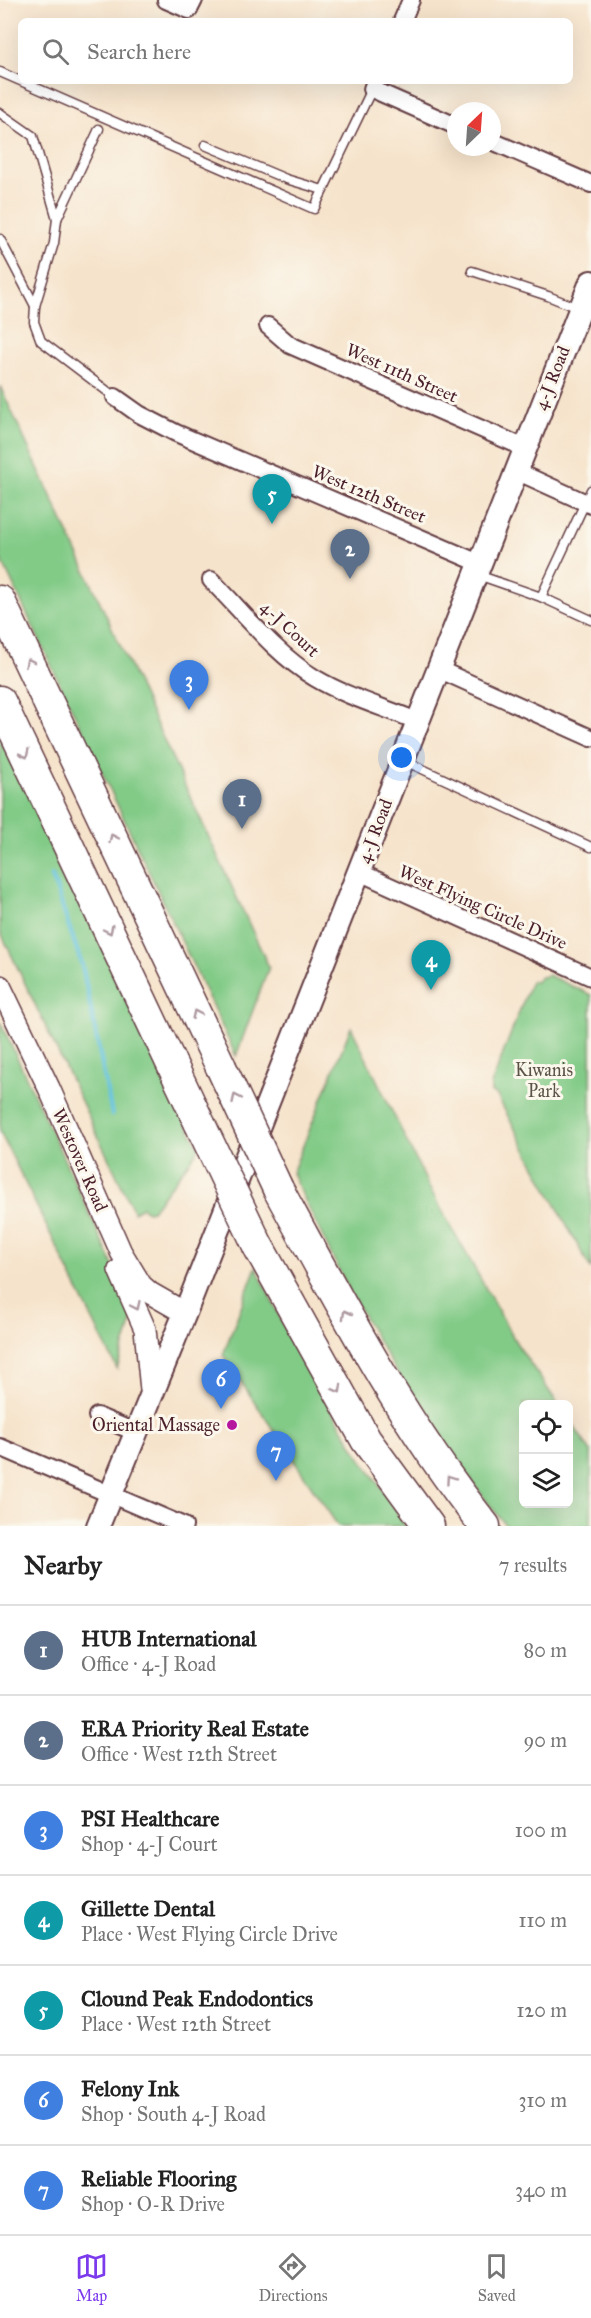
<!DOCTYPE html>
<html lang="en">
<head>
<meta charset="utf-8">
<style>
  :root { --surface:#fff; --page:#f2f2f2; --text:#222; --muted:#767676; --line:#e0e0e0; --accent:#7c3aed }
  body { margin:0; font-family:"IM FELL Great Primer",serif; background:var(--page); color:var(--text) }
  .controls { position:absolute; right:18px; bottom:18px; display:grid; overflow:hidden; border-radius:9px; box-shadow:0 6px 24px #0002 }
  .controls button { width:54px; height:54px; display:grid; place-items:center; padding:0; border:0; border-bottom:2px solid var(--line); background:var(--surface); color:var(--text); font:30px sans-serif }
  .compass { position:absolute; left:447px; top:102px; width:54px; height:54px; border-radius:50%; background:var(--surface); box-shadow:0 6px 24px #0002; rotate:25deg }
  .you { position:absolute; left:402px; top:758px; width:21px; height:21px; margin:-15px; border:4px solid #fff; border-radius:50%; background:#1a73e8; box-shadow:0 0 0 9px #1a73e833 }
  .badge { display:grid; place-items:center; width:39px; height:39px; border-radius:50%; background:var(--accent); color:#fff; font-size:20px; font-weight:700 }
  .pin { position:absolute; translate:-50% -50px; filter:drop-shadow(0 2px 3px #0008) }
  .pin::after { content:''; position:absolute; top:32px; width:21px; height:18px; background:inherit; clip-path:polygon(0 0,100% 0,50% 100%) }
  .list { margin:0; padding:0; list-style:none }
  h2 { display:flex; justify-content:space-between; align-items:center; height:78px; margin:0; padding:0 24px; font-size:26px }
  h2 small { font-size:20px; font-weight:400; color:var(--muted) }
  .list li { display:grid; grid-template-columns:39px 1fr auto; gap:18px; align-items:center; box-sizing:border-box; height:90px; padding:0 24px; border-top:2px solid var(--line) }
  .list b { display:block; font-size:22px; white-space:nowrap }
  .list p { margin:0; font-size:20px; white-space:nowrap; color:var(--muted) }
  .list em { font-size:20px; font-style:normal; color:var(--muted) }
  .icon { flex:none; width:33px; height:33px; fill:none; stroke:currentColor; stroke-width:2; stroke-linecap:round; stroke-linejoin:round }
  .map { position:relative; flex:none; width:591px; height:1526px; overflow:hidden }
  .search { position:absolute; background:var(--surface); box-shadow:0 6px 24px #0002; left:18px; right:18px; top:18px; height:66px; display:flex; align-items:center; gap:15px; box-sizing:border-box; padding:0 21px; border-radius:9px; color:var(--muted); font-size:22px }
  .sheet { height:708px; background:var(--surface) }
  nav { display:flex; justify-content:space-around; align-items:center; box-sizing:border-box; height:84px; border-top:2px solid var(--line); background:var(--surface); font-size:16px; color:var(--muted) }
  nav a { display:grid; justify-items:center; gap:3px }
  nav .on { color:var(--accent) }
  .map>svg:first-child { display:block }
</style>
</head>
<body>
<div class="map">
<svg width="591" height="1526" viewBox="0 0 591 1526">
  <rect width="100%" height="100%" fill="#fbf7ec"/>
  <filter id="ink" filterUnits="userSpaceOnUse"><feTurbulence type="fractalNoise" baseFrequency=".0167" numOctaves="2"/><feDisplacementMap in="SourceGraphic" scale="12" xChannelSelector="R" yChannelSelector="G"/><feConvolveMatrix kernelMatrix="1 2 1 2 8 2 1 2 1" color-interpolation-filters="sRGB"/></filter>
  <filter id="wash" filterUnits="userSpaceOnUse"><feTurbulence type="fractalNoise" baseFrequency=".008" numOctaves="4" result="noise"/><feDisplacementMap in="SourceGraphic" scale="24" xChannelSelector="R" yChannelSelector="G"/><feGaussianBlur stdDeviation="1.35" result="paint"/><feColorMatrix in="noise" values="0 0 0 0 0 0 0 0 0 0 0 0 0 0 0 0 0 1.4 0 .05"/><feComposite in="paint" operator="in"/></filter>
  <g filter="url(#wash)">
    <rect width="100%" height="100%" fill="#f6e3cb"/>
    <g fill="#82cb87" stroke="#667559" stroke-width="1.5">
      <polygon points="0,386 269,967 236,1056 0,557"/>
      <polygon points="0,732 199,1149 152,1210 147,1211 142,1207 134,1212 0,931"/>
      <polygon points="548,975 591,995 591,1270 496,1094 491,1093 491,1085 531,981 536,982 539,978"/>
      <polygon points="0,1021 135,1312 117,1369 0,1132"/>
      <path d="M351,1027L429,1187L517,1344L558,1404H524V1504H568L569,1419L591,1452V1526H506C450,1455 397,1379 354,1299C332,1258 312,1215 292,1173Z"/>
      <polygon points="256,1267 294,1347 357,1452 407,1526 338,1526 223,1355"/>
    </g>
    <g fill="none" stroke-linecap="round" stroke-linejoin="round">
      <polyline stroke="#5dc1db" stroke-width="4.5" points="52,876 82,965 112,1115"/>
    </g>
  </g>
  <g filter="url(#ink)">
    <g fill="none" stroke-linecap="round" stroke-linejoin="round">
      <g stroke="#643c43" stroke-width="11">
        <g id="service">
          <polyline points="0,72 314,209 372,89"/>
          <polyline points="0,113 33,136 57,219 54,243 35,306 34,322 41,341 115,397"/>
          <polyline points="205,145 286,179 323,190"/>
          <polyline points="57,219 99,129"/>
          <polyline points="0,239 35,306"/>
          <polyline points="472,271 548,296 580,309"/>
          <polyline points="478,575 541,597 591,620"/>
          <polyline points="541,597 591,490"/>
          <polyline points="405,761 591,847"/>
        </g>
      </g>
      <g stroke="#643c43" stroke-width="20">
        <g id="minor">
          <polyline points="166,0 189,10 194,0"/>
          <polyline points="402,21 411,0"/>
          <polyline points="375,81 372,89 456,126"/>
          <polyline points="492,141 591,184"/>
          <polyline points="268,326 290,345 525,448"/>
          <polyline points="115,397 139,414 176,433 479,563"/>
          <polyline points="516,471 591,505"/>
          <path d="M211,580C244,613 275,654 315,678C347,697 383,707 417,721"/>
          <polyline points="438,669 591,738"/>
          <polyline points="359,872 591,977"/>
          <polyline points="97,1416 135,1432"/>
          <polyline points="0,1447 184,1526"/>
        </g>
      </g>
      <g stroke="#643c43" stroke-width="24">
        <g id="tertiary">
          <polyline points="0,986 49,1088 121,1252 141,1285 150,1293 185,1313"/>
          <polyline points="119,1270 145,1329 151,1390"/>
        </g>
      </g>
      <g stroke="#643c43" stroke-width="26">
        <polyline id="secondary" points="98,1526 185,1313 591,282"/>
      </g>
      <g stroke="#643c43" stroke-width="33">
        <g id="motorway">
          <polyline points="0,601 221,1067"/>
          <polyline points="0,701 200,1124"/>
          <path d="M278,1189C341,1305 402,1422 485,1526"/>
          <polyline points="258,1246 366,1440 429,1526"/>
        </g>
      </g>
      <use href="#service" stroke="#fff" stroke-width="8"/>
      <use href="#minor" stroke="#fff" stroke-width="16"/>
      <use href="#tertiary" stroke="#fff" stroke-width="21"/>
      <use href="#secondary" stroke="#fff" stroke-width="22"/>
      <use href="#motorway" stroke="#fff" stroke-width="30"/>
      <g stroke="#643c43" stroke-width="33" stroke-linecap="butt">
        <g id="motorway-bridge">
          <polyline points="221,1067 278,1189"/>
          <polyline points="200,1124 258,1246"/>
        </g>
      </g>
      <use href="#motorway-bridge" stroke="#fff" stroke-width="30"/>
    </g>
    <defs><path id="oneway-chevron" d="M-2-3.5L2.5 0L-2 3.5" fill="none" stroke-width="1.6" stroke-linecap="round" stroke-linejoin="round" transform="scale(1.5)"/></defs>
    <g stroke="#ae9aa0">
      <use href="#oneway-chevron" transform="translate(29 662) rotate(-115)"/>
      <use href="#oneway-chevron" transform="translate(25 754) rotate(65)"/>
      <use href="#oneway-chevron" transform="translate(113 838) rotate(-115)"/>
      <use href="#oneway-chevron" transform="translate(109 930) rotate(65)"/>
      <use href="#oneway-chevron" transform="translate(196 1014) rotate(-115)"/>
      <use href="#oneway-chevron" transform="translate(236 1098) rotate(-115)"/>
      <use href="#oneway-chevron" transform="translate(136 1306) rotate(65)"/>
      <use href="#oneway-chevron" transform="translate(346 1314) rotate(-119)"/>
      <use href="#oneway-chevron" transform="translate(338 1389) rotate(61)"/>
      <use href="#oneway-chevron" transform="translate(450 1479) rotate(-125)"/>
    </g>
  </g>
  <circle fill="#b5179e" stroke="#fbf7ec" stroke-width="2" cx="232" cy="1425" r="6"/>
  <g text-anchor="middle" stroke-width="6" stroke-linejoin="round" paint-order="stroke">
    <g font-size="18" fill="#4a1f2b" stroke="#fbf7ec">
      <text transform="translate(402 373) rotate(24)" y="6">West 11th Street</text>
      <text transform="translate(552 378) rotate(-68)" y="6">4-J Road</text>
      <text transform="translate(369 494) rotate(23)" y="6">West 12th Street</text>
      <text transform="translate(290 629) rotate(43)" y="6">4-J Court</text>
      <text transform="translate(375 831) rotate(-69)" y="6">4-J Road</text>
      <text transform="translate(483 907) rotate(24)" y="6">West Flying Circle Drive</text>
      <text transform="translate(80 1160) rotate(66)" y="6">Westover Road</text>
    </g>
    <g font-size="18" fill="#5b5347" stroke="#fbf7ec">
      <text x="544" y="1076">Kiwanis<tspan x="544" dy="21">Park</tspan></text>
    </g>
    <g font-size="18" fill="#4a1f2b" stroke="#fbf7ec" text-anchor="end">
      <text x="220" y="1431">Oriental Massage</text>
    </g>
  </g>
</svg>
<div class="controls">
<button><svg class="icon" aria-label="locate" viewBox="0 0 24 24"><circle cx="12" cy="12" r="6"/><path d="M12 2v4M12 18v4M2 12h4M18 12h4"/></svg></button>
<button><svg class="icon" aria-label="layers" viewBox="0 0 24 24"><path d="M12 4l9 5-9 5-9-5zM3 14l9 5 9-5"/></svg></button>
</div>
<svg class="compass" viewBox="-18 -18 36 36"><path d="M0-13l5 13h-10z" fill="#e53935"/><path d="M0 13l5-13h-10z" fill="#767676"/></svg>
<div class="you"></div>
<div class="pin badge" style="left:242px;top:829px;background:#5c6f8a">1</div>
<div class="pin badge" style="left:350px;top:579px;background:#5c6f8a">2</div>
<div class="pin badge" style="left:189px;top:710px;background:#3f7fe0">3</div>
<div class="pin badge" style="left:431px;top:990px;background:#0f9aa8">4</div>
<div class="pin badge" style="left:272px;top:524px;background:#0f9aa8">5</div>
<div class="pin badge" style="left:221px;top:1409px;background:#3f7fe0">6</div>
<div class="pin badge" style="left:276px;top:1481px;background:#3f7fe0">7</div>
<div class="search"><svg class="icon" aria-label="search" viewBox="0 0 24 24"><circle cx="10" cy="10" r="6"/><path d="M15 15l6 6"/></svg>Search here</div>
</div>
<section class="sheet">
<h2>Nearby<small>7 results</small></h2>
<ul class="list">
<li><span class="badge" style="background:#5c6f8a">1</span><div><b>HUB International</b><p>Office · 4-J Road</p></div><em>80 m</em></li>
<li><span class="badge" style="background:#5c6f8a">2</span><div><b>ERA Priority Real Estate</b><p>Office · West 12th Street</p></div><em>90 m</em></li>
<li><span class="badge" style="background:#3f7fe0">3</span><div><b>PSI Healthcare</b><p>Shop · 4-J Court</p></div><em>100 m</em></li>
<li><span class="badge" style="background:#0f9aa8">4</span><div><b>Gillette Dental</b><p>Place · West Flying Circle Drive</p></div><em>110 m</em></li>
<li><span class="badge" style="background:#0f9aa8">5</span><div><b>Clound Peak Endodontics</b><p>Place · West 12th Street</p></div><em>120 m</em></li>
<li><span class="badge" style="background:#3f7fe0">6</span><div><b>Felony Ink</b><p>Shop · South 4-J Road</p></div><em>310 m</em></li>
<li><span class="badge" style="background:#3f7fe0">7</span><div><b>Reliable Flooring</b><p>Shop · O-R Drive</p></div><em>340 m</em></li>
</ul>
</section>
<nav>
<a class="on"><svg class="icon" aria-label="map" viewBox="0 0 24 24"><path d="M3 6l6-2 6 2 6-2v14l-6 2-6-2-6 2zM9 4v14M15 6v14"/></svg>Map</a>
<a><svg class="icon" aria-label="directions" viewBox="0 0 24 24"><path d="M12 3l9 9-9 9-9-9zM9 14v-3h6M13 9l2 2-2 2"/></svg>Directions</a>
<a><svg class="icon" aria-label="saved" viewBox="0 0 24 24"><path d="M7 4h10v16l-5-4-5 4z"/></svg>Saved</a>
</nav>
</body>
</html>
